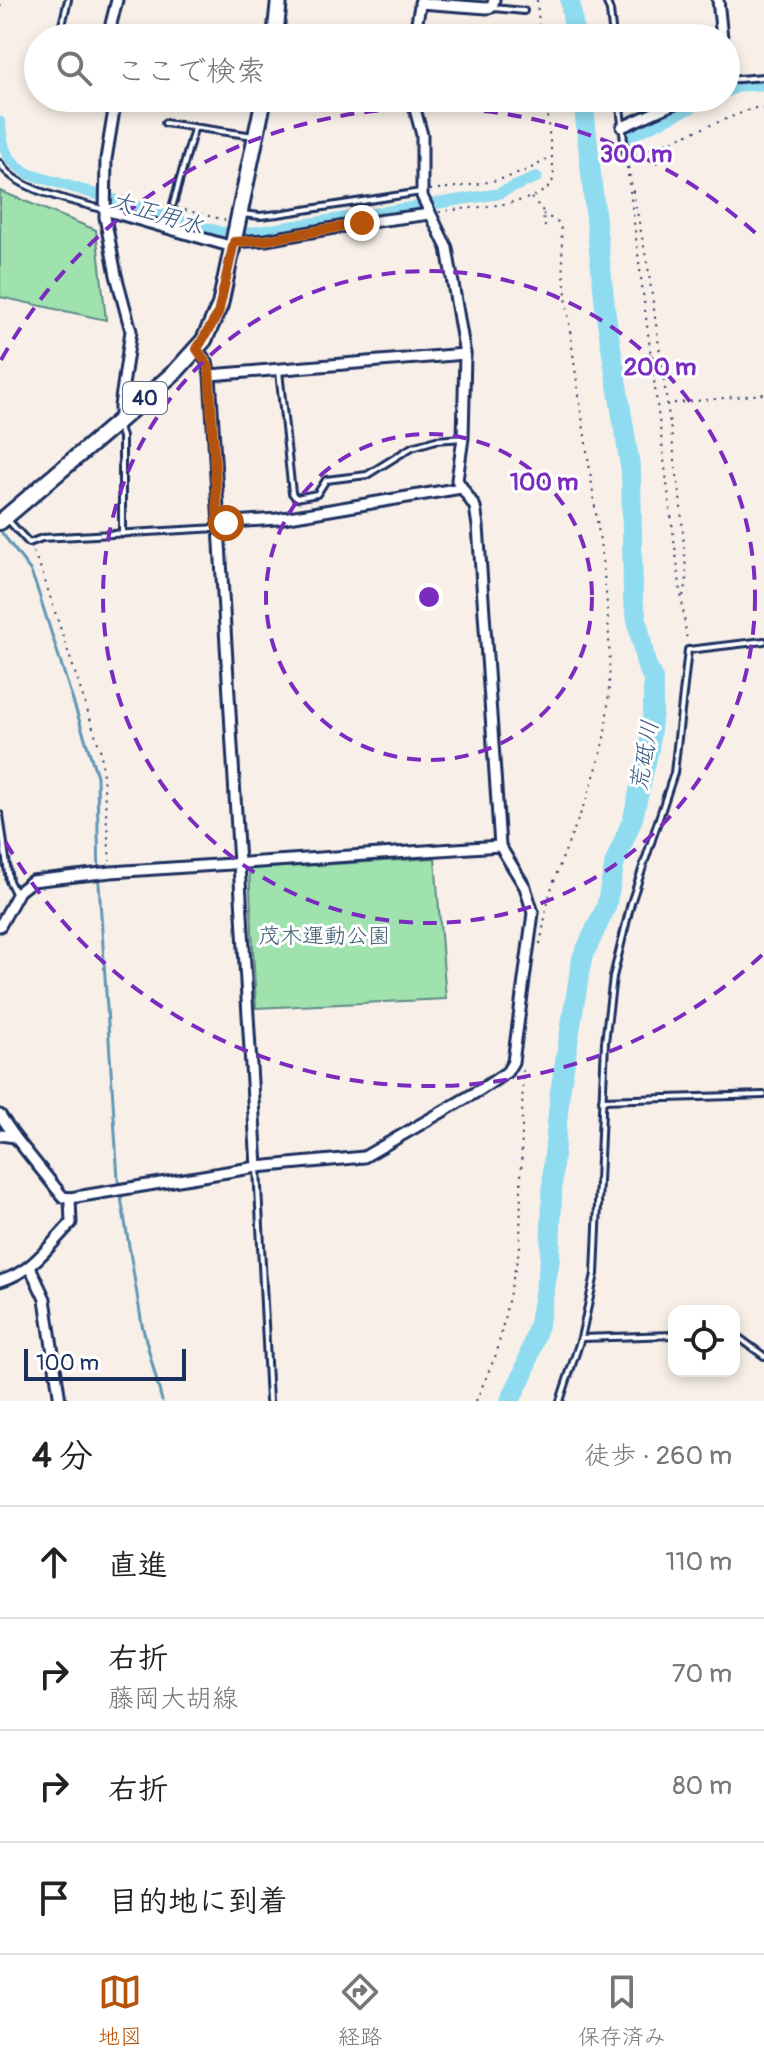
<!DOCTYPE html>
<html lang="ja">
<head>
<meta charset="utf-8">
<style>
  :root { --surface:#fff; --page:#f2f2f2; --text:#222; --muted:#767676; --line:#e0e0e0; --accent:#b45309 }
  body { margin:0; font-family:Pangolin,"Klee One",sans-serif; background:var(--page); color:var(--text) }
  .controls { position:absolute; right:24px; bottom:24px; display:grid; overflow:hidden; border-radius:16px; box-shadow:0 4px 12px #0003 }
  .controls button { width:72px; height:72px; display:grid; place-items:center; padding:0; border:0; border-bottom:2px solid var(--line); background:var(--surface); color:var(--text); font:40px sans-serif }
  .scale { position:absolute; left:24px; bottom:20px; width:162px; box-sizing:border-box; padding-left:8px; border:4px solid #1b2f5e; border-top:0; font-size:22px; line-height:28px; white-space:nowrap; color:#1b2f5e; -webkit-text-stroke:6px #fff; paint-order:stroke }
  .stop { position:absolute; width:24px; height:24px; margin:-18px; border:6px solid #b45309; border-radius:50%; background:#fff }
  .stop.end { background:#b45309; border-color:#fff; box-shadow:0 2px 8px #0008 }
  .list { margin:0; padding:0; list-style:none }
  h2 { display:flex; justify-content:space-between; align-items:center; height:104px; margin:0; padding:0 32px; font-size:34px }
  h2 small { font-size:26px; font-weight:400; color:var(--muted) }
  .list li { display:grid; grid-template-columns:52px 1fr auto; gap:24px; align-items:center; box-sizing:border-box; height:112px; padding:0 32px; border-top:2px solid var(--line) }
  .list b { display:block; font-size:30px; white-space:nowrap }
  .list p { margin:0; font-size:26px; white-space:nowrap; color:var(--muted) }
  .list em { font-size:26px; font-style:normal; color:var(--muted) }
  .icon { flex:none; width:44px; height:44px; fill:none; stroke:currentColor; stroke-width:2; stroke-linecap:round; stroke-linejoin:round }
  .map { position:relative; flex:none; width:764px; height:1401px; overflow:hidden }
  .search { position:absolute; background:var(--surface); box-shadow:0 4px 12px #0003; left:24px; right:24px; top:24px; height:88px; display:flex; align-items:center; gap:20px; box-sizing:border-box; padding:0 28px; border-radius:44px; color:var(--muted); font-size:30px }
  .sheet { height:552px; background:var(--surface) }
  nav { display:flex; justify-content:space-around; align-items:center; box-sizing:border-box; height:112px; border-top:2px solid var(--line); background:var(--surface); font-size:22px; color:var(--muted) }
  nav a { display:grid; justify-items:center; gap:4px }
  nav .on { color:var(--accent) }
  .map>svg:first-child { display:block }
</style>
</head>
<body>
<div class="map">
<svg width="764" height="1401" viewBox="0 0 764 1401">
  <rect width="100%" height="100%" fill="#f8f0e8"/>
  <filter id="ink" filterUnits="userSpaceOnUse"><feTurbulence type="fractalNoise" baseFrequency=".0125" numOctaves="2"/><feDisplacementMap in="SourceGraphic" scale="16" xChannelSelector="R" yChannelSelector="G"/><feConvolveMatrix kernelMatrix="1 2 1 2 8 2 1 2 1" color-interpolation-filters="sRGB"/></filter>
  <g filter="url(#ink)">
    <g fill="#9fe2ad" stroke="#5d8886" stroke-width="2">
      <polygon points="0,191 96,230 106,320 0,297"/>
      <polygon points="435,858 446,999 256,1008 249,869"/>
    </g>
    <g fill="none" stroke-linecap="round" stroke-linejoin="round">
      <polyline stroke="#6196b6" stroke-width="3" points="2,533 30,570 36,585 97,776 99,884 118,1179 142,1325 162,1401"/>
      <g stroke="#8fdbf0" stroke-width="11">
        <polyline points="726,92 740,86 764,85"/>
        <path d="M0,122C3,150 5,159 29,174L221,232L248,233L497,194L537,177"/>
        <polyline points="630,136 713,98"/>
      </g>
      <g stroke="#8fdbf0" stroke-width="20">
        <polyline points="570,0 575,38"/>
        <polyline points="510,1401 524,1372 539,1323 550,1259 553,1166 560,1092 582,958 606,907 615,862 633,818 649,749 653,711 653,679 646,664 633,599 631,472 606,316 583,98"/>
      </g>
      <g stroke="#1b2f5e" stroke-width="10">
        <g id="service">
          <polyline points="68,0 61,29 64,32 97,38"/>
          <polyline points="606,0 610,11 613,38"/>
          <polyline points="494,8 524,11"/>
          <polyline points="726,80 764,77"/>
          <polyline points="619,98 626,158"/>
          <polyline points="165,123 254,136"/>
          <path d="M0,163C15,191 75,201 105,210"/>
          <polyline points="173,204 194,129"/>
          <polyline points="242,214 260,216 278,214 421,192"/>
          <polyline points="279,371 292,493 296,498 317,494 326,480 367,475 412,447 436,440 463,438"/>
          <polyline points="118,426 122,437 122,534"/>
          <polyline points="7,519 29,543 42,538 218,528"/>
          <polyline points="0,815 9,881 15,893"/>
          <polyline points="602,1100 764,1095"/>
          <polyline points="257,1168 269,1401"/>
          <polyline points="734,1334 764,1356"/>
          <polyline points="581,1338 674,1335"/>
          <polyline points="560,1401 581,1338 595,1274 605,1042 613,977 631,903 674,773 688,650 764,641"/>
        </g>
      </g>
      <g stroke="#1b2f5e" stroke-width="15">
        <g id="minor">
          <polyline points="718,0 722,38"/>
          <polyline points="420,3 487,8 492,7 494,0"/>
          <polyline points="113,38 111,24 117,0"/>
          <polyline points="414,38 421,0"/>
          <polyline points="116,98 106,159 105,217 116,275 131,331 120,406 120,420"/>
          <polyline points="622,127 687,98"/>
          <polyline points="105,210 233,247"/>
          <polyline points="234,242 266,240 362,223 430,214"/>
          <polyline points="197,349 207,362 210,375 257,1167"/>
          <polyline points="210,375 465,354"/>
          <polyline points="218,523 277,519 461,488"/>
          <polyline points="0,926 19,891 32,881 111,872 500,846"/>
          <polyline points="0,1115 15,1137"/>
          <polyline points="0,1135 15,1137 63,1197 70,1198 257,1167 364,1157 480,1090 507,1072 513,1062 533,913 525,887 500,846 478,526 475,507 457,480 463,438 465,354 447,248 422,196 422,135 412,98"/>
          <polyline points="30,1267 45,1299 60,1401"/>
          <path d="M0,1281C31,1273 50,1245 71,1223L70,1198"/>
        </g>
      </g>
      <g stroke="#1b2f5e" stroke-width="20">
        <g id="primary">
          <polyline points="275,38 279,0"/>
          <polyline points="0,522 120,420 176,371 204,340 220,305 264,98"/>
        </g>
      </g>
      <g stroke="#1b2f5e" stroke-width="2" stroke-dasharray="2 6" stroke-linecap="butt">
        <polyline points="537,0 540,38"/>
        <polyline points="0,7 3,0"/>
        <polyline points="635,155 754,108 764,109"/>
        <polyline points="627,167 687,641"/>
        <polyline points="628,167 648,267 680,496 687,583 683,596"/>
        <path d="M430,190C473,185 514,182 550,157"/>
        <polyline points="531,198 542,209 545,227"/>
        <polyline points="177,208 225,220"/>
        <path d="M439,212C466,206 551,208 554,175L545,98"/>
        <polyline points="666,404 764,394"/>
        <polyline points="33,552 41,569 101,752 110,861"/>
        <path d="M540,944C544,926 546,907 551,890C569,834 599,783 606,724C615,649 605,574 594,500C582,410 565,319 561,229L558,222L543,214"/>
        <polyline points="476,1401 497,1352 520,1246 523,1065"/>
      </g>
      <use href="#service" stroke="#fff" stroke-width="4"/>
      <use href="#minor" stroke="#fff" stroke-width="9"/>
      <use href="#primary" stroke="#fff" stroke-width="14"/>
    </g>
  </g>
  <g fill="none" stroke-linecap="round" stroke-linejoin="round" filter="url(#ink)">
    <polyline stroke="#b45309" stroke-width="10" points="226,523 218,523 209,367 197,349 218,314 234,242 266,240 362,223"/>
  </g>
  <g fill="none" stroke="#7b2cbf" stroke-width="4" stroke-dasharray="14 10">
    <circle cx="429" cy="597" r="163"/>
    <circle cx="429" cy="597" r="326"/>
    <path d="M762 955A489 489 0 0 1 1 834M1 360A489 489 0 0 1 762 239"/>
  </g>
  <g text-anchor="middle" stroke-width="6" stroke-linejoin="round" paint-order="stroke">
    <rect fill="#fff" stroke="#5f6d8e" stroke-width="2" x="123" y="382" width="44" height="32" rx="6"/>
    <g font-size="20" font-weight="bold" fill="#1b2f5e">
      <text x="145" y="405">40</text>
    </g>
    <g font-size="22" fill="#3c5c72" stroke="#fff">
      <text x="324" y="943">茂木運動公園</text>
    </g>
    <g font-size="24" font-style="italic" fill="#385a82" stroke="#fff">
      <text transform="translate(157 213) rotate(17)" y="8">大正用水</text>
      <text transform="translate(644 756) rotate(-80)" y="8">荒砥川</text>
    </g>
  </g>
  <circle cx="429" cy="597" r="12" fill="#7b2cbf" stroke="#fff" stroke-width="4"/>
  <g font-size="24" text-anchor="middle" font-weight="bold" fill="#7b2cbf" stroke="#fff" stroke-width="6" stroke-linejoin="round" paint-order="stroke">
    <text x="636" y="162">300 m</text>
    <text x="660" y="375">200 m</text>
    <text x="544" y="490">100 m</text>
  </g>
</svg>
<div class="controls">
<button><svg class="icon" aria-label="locate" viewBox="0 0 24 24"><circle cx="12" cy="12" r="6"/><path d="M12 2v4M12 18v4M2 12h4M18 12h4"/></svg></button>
</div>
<div class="scale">100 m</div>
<div class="stop" style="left:226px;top:523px"></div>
<div class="stop end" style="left:362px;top:223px"></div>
<div class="search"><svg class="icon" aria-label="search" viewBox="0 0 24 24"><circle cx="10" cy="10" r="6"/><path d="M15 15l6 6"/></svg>ここで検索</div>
</div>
<section class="sheet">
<h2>4 分<small>徒歩 · 260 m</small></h2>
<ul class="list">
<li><svg class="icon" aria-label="ahead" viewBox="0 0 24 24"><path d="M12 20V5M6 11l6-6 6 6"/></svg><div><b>直進</b></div><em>110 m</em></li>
<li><svg class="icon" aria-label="right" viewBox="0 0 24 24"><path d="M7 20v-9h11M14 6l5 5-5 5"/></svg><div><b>右折</b><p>藤岡大胡線</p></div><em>70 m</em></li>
<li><svg class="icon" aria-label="right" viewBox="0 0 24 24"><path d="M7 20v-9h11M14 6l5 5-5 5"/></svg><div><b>右折</b></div><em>80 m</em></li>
<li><svg class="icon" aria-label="arrive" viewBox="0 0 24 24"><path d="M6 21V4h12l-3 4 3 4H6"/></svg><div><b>目的地に到着</b></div></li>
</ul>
</section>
<nav>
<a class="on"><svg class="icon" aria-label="map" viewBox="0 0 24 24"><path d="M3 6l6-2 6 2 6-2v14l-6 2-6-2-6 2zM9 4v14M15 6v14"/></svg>地図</a>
<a><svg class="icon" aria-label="directions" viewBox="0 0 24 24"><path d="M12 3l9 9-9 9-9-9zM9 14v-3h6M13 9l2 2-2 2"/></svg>経路</a>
<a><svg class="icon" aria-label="saved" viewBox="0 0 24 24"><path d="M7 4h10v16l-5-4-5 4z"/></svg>保存済み</a>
</nav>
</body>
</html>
